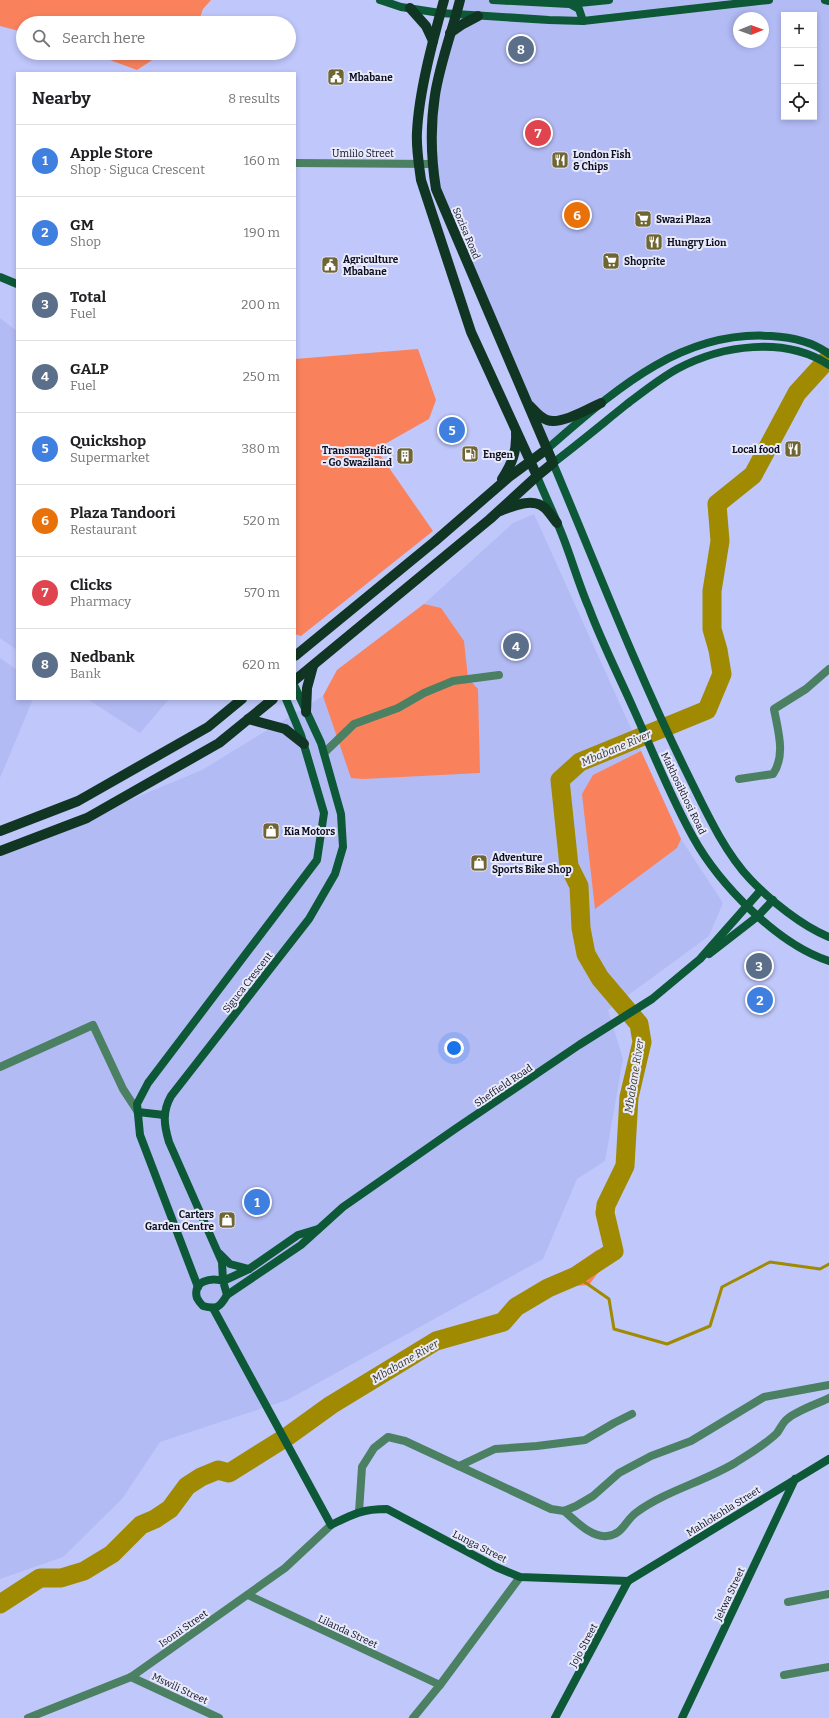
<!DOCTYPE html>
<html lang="en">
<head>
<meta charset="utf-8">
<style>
  :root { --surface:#fff; --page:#f6f6f6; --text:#202124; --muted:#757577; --line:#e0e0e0; --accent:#d93025 }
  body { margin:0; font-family:Bitter,serif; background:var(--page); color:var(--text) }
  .controls { position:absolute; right:12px; top:12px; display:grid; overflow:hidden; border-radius:0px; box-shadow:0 2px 6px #0003 }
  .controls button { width:36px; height:36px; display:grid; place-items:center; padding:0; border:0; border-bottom:1px solid var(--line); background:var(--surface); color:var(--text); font:20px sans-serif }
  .compass { position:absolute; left:733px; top:12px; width:36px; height:36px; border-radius:50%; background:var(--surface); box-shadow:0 2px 6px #0003; rotate:89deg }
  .you { position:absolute; left:454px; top:1048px; width:14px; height:14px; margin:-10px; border:3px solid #fff; border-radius:50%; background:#1a73e8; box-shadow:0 0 0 6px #1a73e833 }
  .badge { display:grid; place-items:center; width:26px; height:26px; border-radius:50%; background:var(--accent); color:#fff; font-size:13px; font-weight:700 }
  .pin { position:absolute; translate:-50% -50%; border:2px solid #fff; box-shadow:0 1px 4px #0006 }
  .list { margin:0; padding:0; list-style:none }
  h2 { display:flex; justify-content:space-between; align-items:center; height:52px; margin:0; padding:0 16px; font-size:17px }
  h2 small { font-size:13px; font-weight:400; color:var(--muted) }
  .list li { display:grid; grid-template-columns:26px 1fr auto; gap:12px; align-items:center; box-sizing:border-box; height:72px; padding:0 16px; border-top:1px solid var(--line) }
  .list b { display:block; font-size:15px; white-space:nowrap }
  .list p { margin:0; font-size:13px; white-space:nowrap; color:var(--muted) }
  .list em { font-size:13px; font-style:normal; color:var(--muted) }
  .icon { flex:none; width:22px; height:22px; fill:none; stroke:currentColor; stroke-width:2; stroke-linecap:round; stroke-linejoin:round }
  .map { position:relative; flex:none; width:829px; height:1718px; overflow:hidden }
  .search { position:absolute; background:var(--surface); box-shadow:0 2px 6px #0003; left:16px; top:16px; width:280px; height:44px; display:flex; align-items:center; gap:10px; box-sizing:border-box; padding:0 14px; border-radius:22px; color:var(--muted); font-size:15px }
  .panel { position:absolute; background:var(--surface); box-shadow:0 2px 6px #0003; left:16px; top:72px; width:280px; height:628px; border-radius:0px }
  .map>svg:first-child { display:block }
</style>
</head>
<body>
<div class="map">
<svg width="829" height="1718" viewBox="0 0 829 1718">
  <rect width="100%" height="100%" fill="#bfc7fb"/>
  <g fill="#b3bbf5" fill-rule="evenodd">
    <path d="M460,0H829V354L780,336L706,343L644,371L547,449L436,189L431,134ZM784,15H814V117H784ZM739,18H763V42H739Z"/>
    <polygon points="0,318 17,331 17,650 0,638"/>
    <polygon points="534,514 681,839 723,903 709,936 608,1010 623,1059 605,1161 577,1179 543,1259 287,1400 160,1442 122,1499 63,1557 0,1579 0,854 202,770 323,696 337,670 424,604 513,523"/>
    <polygon points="0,658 17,670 17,699 33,699 0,778"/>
    <polygon points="87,699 169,699 140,733"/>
  </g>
  <g fill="#f9825d">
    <polygon points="0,0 211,0 203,9 198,23 23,23 23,32 0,26"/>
    <polygon points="91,53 163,53 137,70"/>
    <polygon points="418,349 436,400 429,419 376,449 433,531 301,636 295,634 295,359"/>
    <polygon points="424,604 441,608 464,641 468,678 478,689 480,773 363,779 351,778 323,696 337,670"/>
    <polygon points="641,751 681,839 677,848 595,909 582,794 593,775"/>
    <polygon points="597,1250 614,1251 589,1285 570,1286 535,1296 557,1278"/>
  </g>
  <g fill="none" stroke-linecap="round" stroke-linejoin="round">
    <polyline stroke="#a08a01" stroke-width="3" points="576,1276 609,1299 614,1329 667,1344 710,1326 722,1287 770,1262 820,1269 829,1264"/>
    <polyline stroke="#a08a01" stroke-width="19" points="0,1604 40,1578 61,1578 84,1571 112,1554 141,1525 155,1519 170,1509 187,1486 201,1477 218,1470 229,1473 288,1436 331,1405 436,1341 503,1322 516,1307 548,1288 576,1276 614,1251 605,1213 606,1205 625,1166 629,1097 642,1042 639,1024 600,978 586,954 581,928 579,886 569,866 560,780 580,762 707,710 722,674 718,650 712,629 712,591 720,541 717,504 753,475 797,393 829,358"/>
    <g stroke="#4b8063" stroke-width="8">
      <polyline points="295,163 432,164"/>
      <polyline points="324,753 354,724 398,708 424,693 453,681 499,675"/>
      <path d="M739,779L773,774C786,755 778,731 774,709L806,689L829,669"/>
      <polyline points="0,1067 93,1025 123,1089 138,1112"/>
      <polyline points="459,1466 495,1449 537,1446 585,1440 614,1423 632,1414"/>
      <path d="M564,1511C575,1520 591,1538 607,1536C623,1535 625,1520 637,1512C666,1491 703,1482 735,1463C749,1454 765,1445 777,1433C780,1429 782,1424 786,1420C795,1411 817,1404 829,1398"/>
      <polyline points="359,1512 362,1467 374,1448 388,1437 405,1441 551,1509 564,1511 576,1506 593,1496 619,1473 651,1456 691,1441 764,1397 829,1385"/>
      <polyline points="248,1595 440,1685"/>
      <polyline points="788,1602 829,1594"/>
      <polyline points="784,1675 829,1667"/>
      <polyline points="131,1677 219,1718"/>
      <polyline points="28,1718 131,1677 285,1568 331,1525"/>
      <polyline points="413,1718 440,1685 520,1577"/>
    </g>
    <g stroke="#0d5837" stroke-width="8">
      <polyline points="380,0 401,7 440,13 549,20 583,21 769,0"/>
      <polyline points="493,0 569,4 609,0"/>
      <polyline points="825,0 829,1"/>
      <polyline points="570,4 579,9 583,21"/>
      <polyline points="0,277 17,284"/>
      <path d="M829,365C785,336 722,345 677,369C659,379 643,392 627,404C602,424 578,444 553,463C596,565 636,669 685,769C703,805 723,851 751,880C771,901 802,926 829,937"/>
      <path d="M547,449C612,393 679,330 771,336C791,337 813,342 829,354"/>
      <path d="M537,476C545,496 555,516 563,537C572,560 579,585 589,608C602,643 619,676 634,710C653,752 670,796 693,837C719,884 777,944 829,961"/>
      <path d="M295,687L321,743L341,814L343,847L335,874L309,919L171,1096C162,1112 164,1125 169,1142L222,1262L223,1281L227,1295C220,1307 217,1310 203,1306C201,1304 198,1300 197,1298C192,1281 211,1277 223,1281L249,1269L298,1235L318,1229"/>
      <polyline points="709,954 758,916 773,900"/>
      <polyline points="138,1112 164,1115"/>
      <polyline points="220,1254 230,1264 249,1269"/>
      <polyline points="198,1287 140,1135 137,1104 148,1083 317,860 324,813 301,735 286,699"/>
      <polyline points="227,1295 301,1245 343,1207 455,1129 579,1045 652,999 700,959 761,890"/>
      <path d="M213,1308L331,1525C353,1514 362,1509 387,1509L496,1567L520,1577L628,1581"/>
      <polyline points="555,1718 628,1581 829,1459"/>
      <polyline points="682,1718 795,1479"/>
    </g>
    <g stroke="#103623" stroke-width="10">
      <path d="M444,0C433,40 419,91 417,132C416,148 419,165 421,180L471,332L537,476"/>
      <polyline points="410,8 426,26 433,41"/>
      <polyline points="450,33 463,24 478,16"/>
      <path d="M530,406C535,411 540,418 547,420C561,425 588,409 601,403"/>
      <path d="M502,479C512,464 517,451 516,433"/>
      <path d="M500,511C513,506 533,497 545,508C549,512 553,518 557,523"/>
      <polyline points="295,656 434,542 509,477 547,449"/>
      <path d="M295,680L490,519L537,476L553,463L436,189C431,158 430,127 435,95C440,63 452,32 460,0"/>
      <polyline points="306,712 307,688 313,666"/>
      <polyline points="248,719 285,729 304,744"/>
      <polyline points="0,831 78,801 208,727 242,699"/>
      <polyline points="0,851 87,818 219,743 273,699"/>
    </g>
  </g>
  <defs>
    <g id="civic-square" transform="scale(0.9)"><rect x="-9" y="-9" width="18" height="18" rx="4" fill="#706633" stroke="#e8eafb"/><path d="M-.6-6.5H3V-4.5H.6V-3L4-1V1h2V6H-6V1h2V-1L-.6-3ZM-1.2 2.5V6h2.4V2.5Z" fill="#fff"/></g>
    <g id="restaurant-square" transform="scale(0.9)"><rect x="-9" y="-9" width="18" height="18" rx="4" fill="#706633" stroke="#e8eafb"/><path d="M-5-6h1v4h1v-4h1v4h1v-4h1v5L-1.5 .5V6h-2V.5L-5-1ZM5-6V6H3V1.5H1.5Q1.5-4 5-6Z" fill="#fff"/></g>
    <g id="supermarket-square" transform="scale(0.9)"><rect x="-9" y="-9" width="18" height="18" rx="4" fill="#706633" stroke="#e8eafb"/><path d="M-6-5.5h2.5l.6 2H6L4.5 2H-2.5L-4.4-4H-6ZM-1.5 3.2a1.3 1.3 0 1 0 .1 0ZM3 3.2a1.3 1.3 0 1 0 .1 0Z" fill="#fff"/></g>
    <g id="fuel-square" transform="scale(0.9)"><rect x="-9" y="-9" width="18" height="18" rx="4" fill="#706633" stroke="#e8eafb"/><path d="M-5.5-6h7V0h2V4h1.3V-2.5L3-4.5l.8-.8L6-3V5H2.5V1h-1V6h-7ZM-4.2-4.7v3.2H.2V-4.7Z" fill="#fff"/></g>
    <g id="building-square" transform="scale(0.9)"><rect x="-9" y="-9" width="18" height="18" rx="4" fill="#706633" stroke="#e8eafb"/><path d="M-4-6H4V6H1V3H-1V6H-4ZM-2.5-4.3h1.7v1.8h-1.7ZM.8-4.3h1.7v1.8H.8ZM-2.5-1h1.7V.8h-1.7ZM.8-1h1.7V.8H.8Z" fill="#fff"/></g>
    <g id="shop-square" transform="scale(0.9)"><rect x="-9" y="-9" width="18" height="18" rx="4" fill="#706633" stroke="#e8eafb"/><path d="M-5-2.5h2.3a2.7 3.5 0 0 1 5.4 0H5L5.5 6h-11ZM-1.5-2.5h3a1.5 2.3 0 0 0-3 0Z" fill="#fff"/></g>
  </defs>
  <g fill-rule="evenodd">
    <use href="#civic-square" x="336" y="77"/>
    <use href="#restaurant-square" x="560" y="160"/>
    <use href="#supermarket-square" x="643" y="219"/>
    <use href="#restaurant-square" x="654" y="242"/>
    <use href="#supermarket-square" x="611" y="261"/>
    <use href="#civic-square" x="330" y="265"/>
    <use href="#restaurant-square" x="793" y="449"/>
    <use href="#fuel-square" x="470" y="454"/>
    <use href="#building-square" x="405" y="456"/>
    <use href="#shop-square" x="271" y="831"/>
    <use href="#shop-square" x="479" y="863"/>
    <use href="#shop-square" x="227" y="1220"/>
  </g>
  <g text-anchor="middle" stroke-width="4" stroke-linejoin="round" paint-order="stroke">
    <g font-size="10" font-weight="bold" fill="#0e1022" stroke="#e8eafb" text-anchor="start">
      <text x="349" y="81">Mbabane</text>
      <text x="573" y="158">London Fish<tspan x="573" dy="12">&amp; Chips</tspan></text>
      <text x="656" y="223">Swazi Plaza</text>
      <text x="667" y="246">Hungry Lion</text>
      <text x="343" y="263">Agriculture<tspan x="343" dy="12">Mbabane</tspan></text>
      <text x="624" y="265">Shoprite</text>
      <text x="780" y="453" text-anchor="end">Local food</text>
      <text x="392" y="454" text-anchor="end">Transmagnific<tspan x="392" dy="12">- Go Swaziland</tspan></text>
      <text x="483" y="458">Engen</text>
      <text x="284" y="835">Kia Motors</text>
      <text x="492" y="861">Adventure<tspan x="492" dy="12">Sports Bike Shop</tspan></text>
      <text x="214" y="1218" text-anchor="end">Carters<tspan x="214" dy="12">Garden Centre</tspan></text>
    </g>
    <g font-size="10" fill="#0e1022" stroke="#e8eafb">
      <text x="363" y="157">Umlilo Street</text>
      <text transform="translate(467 233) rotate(67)" y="4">Sozisa Road</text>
      <text transform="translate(684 793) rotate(64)" y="4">Makhosikhosi Road</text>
      <text transform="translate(247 982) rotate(-52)" y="4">Siguca Crescent</text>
      <text transform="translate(503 1085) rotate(-34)" y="4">Sheffield Road</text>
      <text transform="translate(723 1511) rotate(-32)" y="4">Mahlokohla Street</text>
      <text transform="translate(480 1546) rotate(27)" y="4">Lunga Street</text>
      <text transform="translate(729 1594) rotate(-65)" y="4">Jekwa Street</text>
      <text transform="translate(183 1628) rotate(-35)" y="4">Isomi Street</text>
      <text transform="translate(348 1631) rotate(25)" y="4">Lilanda Street</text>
      <text transform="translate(583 1645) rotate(-62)" y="4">Jojo Street</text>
      <text transform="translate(180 1688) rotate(25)" y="4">Mswili Street</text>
    </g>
    <g font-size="11" font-style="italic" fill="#3e3921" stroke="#e8eafb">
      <text transform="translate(616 748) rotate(-23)" y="4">Mbabane River</text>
      <text transform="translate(634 1076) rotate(-81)" y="4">Mbabane River</text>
      <text transform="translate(405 1361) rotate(-30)" y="4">Mbabane River</text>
    </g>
  </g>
</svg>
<div class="controls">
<button>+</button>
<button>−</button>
<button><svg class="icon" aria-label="locate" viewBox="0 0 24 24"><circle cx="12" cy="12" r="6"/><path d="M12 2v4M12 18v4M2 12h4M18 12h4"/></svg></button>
</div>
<svg class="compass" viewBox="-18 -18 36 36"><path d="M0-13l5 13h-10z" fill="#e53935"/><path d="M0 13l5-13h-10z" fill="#757577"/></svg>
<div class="you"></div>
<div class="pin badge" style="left:257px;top:1202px;background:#3f7fe0">1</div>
<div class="pin badge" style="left:760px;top:1000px;background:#3f7fe0">2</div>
<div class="pin badge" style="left:759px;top:966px;background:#5c6f8a">3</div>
<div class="pin badge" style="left:516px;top:646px;background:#5c6f8a">4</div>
<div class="pin badge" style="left:452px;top:430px;background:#3f7fe0">5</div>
<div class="pin badge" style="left:577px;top:215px;background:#e8710a">6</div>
<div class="pin badge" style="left:538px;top:133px;background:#e0444e">7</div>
<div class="pin badge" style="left:521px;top:49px;background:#5c6f8a">8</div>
<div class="search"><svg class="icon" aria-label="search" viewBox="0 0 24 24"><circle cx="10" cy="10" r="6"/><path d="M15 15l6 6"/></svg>Search here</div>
<section class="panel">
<h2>Nearby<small>8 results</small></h2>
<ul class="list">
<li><span class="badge" style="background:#3f7fe0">1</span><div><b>Apple Store</b><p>Shop · Siguca Crescent</p></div><em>160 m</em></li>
<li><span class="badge" style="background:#3f7fe0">2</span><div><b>GM</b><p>Shop</p></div><em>190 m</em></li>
<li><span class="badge" style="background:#5c6f8a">3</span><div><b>Total</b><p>Fuel</p></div><em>200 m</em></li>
<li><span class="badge" style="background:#5c6f8a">4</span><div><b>GALP</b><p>Fuel</p></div><em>250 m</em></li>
<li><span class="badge" style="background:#3f7fe0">5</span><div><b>Quickshop</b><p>Supermarket</p></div><em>380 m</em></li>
<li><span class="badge" style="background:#e8710a">6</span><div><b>Plaza Tandoori</b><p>Restaurant</p></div><em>520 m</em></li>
<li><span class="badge" style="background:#e0444e">7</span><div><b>Clicks</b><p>Pharmacy</p></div><em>570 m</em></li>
<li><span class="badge" style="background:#5c6f8a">8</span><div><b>Nedbank</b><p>Bank</p></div><em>620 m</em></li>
</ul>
</section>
</div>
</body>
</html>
